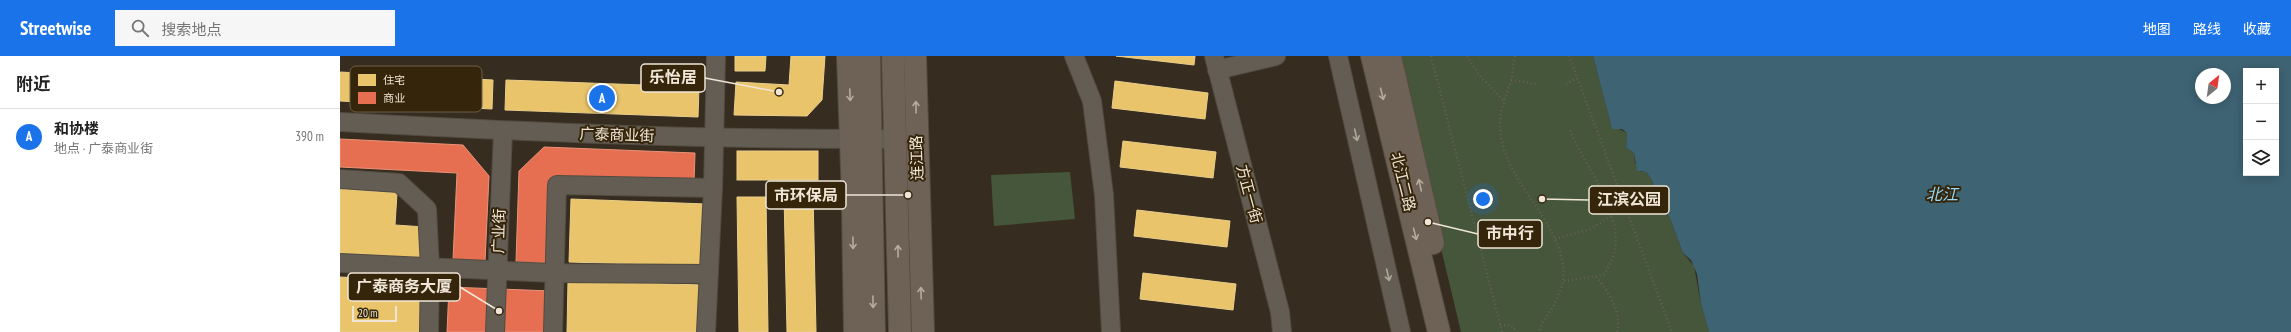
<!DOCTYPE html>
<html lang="zh">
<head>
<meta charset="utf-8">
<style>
  :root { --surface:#fff; --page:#f6f6f6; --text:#222; --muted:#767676; --line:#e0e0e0; --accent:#1a73e8 }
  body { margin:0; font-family:"PT Sans Narrow","Noto Sans SC",sans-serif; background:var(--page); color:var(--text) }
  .controls { position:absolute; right:12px; top:12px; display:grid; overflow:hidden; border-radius:0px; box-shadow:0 2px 10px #0003 }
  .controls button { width:36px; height:36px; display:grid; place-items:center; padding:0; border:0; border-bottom:1px solid var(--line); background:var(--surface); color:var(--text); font:20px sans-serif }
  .compass { position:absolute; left:1855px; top:12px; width:36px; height:36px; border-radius:50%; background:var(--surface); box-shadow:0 2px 10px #0003; rotate:29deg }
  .scale { position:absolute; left:12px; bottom:10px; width:45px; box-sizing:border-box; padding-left:4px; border:2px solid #f0e6d7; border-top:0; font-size:11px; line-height:14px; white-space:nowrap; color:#f0e6d7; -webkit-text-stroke:3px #35250b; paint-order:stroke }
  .you { position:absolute; left:1143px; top:143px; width:14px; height:14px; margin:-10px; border:3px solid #fff; border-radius:50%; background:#1a73e8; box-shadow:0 0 0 6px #1a73e833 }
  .badge { display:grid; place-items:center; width:26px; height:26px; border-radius:50%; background:var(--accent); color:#fff; font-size:13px; font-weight:700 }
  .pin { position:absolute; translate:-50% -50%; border:2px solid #fff; box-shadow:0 1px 4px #0006 }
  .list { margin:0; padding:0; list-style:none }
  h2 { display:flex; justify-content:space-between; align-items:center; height:52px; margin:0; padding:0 16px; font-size:17px }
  h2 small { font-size:13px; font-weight:400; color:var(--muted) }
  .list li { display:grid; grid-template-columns:26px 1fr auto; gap:12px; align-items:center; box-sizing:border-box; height:56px; padding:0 16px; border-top:1px solid var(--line) }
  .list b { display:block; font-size:15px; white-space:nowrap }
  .list p { margin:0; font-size:13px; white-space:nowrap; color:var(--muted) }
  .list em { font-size:13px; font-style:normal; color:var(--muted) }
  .icon { flex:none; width:22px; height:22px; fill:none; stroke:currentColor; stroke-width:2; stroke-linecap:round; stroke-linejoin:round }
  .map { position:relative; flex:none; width:1951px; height:276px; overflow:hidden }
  header { display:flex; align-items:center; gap:24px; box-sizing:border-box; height:56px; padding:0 20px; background:var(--accent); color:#fff }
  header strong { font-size:19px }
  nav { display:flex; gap:22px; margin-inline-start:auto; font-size:14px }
  .search { width:280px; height:36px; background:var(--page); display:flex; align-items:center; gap:10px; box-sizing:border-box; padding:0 14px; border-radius:0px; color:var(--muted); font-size:15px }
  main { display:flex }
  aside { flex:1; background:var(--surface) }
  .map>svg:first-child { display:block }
</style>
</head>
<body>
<header>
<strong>Streetwise</strong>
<div class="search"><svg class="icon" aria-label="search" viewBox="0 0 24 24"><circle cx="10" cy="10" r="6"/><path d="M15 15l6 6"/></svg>搜索地点</div>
<nav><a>地图</a><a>路线</a><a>收藏</a></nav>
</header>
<main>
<aside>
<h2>附近<small></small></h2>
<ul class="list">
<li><span class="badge">A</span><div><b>和协楼</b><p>地点 · 广泰商业街</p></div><em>390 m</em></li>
</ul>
</aside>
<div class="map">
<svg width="1951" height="276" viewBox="0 0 1951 276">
  <rect width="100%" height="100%" fill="#362d20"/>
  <g fill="#46563a">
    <polygon points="1055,0 1253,0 1271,69 1287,77 1286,92 1294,97 1295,107 1300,116 1306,116 1312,124 1315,150 1329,160 1343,197 1354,210 1361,248 1369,276 1121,276"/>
    <polygon points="730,116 735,163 654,170 651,119"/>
  </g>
  <path fill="#3e6373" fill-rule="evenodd" d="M1253,0H1951V276H1369L1361,248L1357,218L1351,204L1343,197L1329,160L1324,155L1317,154L1312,124L1306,116L1297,115L1294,97L1286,92L1287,77L1282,73H1272ZM1906,15H1936V117H1906ZM1861,18H1885V42H1861Z"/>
  <g fill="#e9c46a" stroke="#ebce8b">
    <polygon points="395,0 426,0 425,15 395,15"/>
    <polygon points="451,0 485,0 482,44 467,60 394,59 396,26 449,29"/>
    <polygon points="776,0 855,0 854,9"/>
    <polygon points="0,16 153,24 152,53 0,45"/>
    <polygon points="166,24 359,31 358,61 165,54"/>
    <polygon points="775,25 868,37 865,63 772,52"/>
    <polygon points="783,85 876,96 873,122 780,111"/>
    <rect x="397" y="95" width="81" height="29"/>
    <polygon points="0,133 57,137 55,169 85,171 83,202 0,197"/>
    <polygon points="473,137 476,276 447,276 444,138"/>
    <polygon points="397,141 426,141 428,276 399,276"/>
    <polygon points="231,143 366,148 364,210 229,206"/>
    <polygon points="797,154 890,165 887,191 794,180"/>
    <polygon points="803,217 896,228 893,254 800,243"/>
    <polygon points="0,221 86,225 84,276 0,276"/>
    <polygon points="228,225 362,229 361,276 227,276"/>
  </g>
  <g fill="#e76f51" stroke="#ea9379">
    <polygon points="0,83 123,89 149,120 145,206 113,204 117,117 0,111"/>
    <polygon points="204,91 355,97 354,127 212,121 209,207 176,206 179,115"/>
    <polygon points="109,231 211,235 209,276 107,276"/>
  </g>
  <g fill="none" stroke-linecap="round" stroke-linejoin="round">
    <g stroke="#534b40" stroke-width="20">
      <g id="minor">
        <polyline points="734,0 752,45 764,139 771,276"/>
        <polyline points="874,0 940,256 942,276"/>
        <polyline points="998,0 1061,276"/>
        <polyline points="877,14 936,0"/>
        <path d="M0,66C185,76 370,84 555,83"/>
        <polyline points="0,123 59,127 87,153 90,212 89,276"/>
        <polyline points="0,207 213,217 369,218"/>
        <polyline points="155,276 163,75"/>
        <polyline points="213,276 217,129 373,132"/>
        <polyline points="366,276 373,132 376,0"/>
      </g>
    </g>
    <g stroke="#534b40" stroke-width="24">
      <g id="major">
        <polyline points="508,0 513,143"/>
        <polyline points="529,0 534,276"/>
        <polyline points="553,0 560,276"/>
        <polyline points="575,0 583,276"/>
        <polyline points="1032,0 1099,276"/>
        <polyline points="1050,0 1093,187"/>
        <polyline points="515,276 513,153 526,119"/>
      </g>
    </g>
    <g stroke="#665f56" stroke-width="2.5" stroke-dasharray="1 3" stroke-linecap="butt">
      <polyline points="1091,0 1162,276"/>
      <polyline points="1127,0 1139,19 1164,45"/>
      <path d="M1175,0C1173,8 1173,16 1171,24C1167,39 1160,53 1160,68C1160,122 1215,157 1223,209C1225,226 1220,241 1210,255C1206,262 1200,267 1200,276"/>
      <polyline points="1229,0 1332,276"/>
      <polyline points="1171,24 1196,28"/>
      <polyline points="1226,28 1237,22"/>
      <polyline points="1215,183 1251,173 1285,150"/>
      <path d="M1256,221C1269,236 1282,256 1277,276"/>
      <path d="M1224,225L1263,219C1300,173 1246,116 1229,72"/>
      <polyline points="1160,269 1171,269 1177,276"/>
    </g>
    <use href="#minor" stroke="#635d53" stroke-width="18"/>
    <use href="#major" stroke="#6e6256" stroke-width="22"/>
  </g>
  <defs><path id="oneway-shaft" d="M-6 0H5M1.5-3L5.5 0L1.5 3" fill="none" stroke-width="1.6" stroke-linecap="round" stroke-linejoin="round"/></defs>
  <g stroke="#b6ab9d">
    <use href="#oneway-shaft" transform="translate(1042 38) rotate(76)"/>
    <use href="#oneway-shaft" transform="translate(510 39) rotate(88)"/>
    <use href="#oneway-shaft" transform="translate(576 51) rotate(-91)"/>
    <use href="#oneway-shaft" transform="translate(1080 129) rotate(-103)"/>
    <use href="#oneway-shaft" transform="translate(1075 178) rotate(76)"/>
    <use href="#oneway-shaft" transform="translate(513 187) rotate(89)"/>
    <use href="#oneway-shaft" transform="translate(558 195) rotate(-91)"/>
    <use href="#oneway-shaft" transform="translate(581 237) rotate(-92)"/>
    <use href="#oneway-shaft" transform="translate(533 246) rotate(89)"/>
  </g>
  <g stroke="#b1a89c">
    <use href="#oneway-shaft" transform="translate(1016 79) rotate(77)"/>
    <use href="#oneway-shaft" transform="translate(1048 219) rotate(77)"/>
  </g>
  <g text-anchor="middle" stroke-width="4" stroke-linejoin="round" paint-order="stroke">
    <g font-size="15" fill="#f0e6d7" stroke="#35250b">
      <text transform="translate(277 79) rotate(2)" y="5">广泰商业街</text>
      <text transform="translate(577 102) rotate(-92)" y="5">连江路</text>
      <text transform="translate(1063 126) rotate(76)" y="5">北江二路</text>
      <text transform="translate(909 138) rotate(75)" y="5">方正一街</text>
      <text transform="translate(159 175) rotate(-88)" y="5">广业街</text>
    </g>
    <g font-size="16" font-style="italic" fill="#93dafb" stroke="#35250b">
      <text x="1602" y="144">北江</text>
    </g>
  </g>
  <rect x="10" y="10" width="132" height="46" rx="6" fill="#35250b" stroke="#6d5f48" stroke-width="1"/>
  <rect x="18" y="18" width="18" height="12" fill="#e9c46a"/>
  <rect x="18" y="36" width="18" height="12" fill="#e76f51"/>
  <g font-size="11" fill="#f0e6d7">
    <text x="43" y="28">住宅</text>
    <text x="43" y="46">商业</text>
  </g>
  <path fill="none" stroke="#f0e6d7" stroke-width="1.5" d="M439 36L365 22M568 139L506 139M1202 143L1249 144M1088 166L1138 178M159 255L120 231"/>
  <g fill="#f0e6d7" stroke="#35250b" stroke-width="1.5">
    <circle cx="439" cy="36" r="4"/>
    <circle cx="568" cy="139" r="4"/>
    <circle cx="1202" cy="143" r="4"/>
    <circle cx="1088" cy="166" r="4"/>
    <circle cx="159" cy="255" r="4"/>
  </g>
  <g fill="#35250b" stroke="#f0e6d7" stroke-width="1.5">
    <rect x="301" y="8" width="64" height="28" rx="4"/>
    <rect x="426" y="125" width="80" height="28" rx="4"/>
    <rect x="1249" y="130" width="80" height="28" rx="4"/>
    <rect x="1138" y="164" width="64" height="28" rx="4"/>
    <rect x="8" y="217" width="112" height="28" rx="4"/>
  </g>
  <g font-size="16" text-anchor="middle" font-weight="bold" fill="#f0e6d7">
    <text x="333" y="27">乐怡居</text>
    <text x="466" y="145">市环保局</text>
    <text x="1289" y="149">江滨公园</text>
    <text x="1170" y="183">市中行</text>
    <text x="64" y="236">广泰商务大厦</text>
  </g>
</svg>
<div class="controls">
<button>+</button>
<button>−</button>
<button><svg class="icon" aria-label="layers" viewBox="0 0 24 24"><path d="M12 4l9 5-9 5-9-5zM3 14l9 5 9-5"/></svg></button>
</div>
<svg class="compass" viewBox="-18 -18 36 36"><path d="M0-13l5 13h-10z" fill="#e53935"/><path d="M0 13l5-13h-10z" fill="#767676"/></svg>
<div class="scale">20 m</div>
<div class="you"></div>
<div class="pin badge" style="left:262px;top:42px">A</div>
</div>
</main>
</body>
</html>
